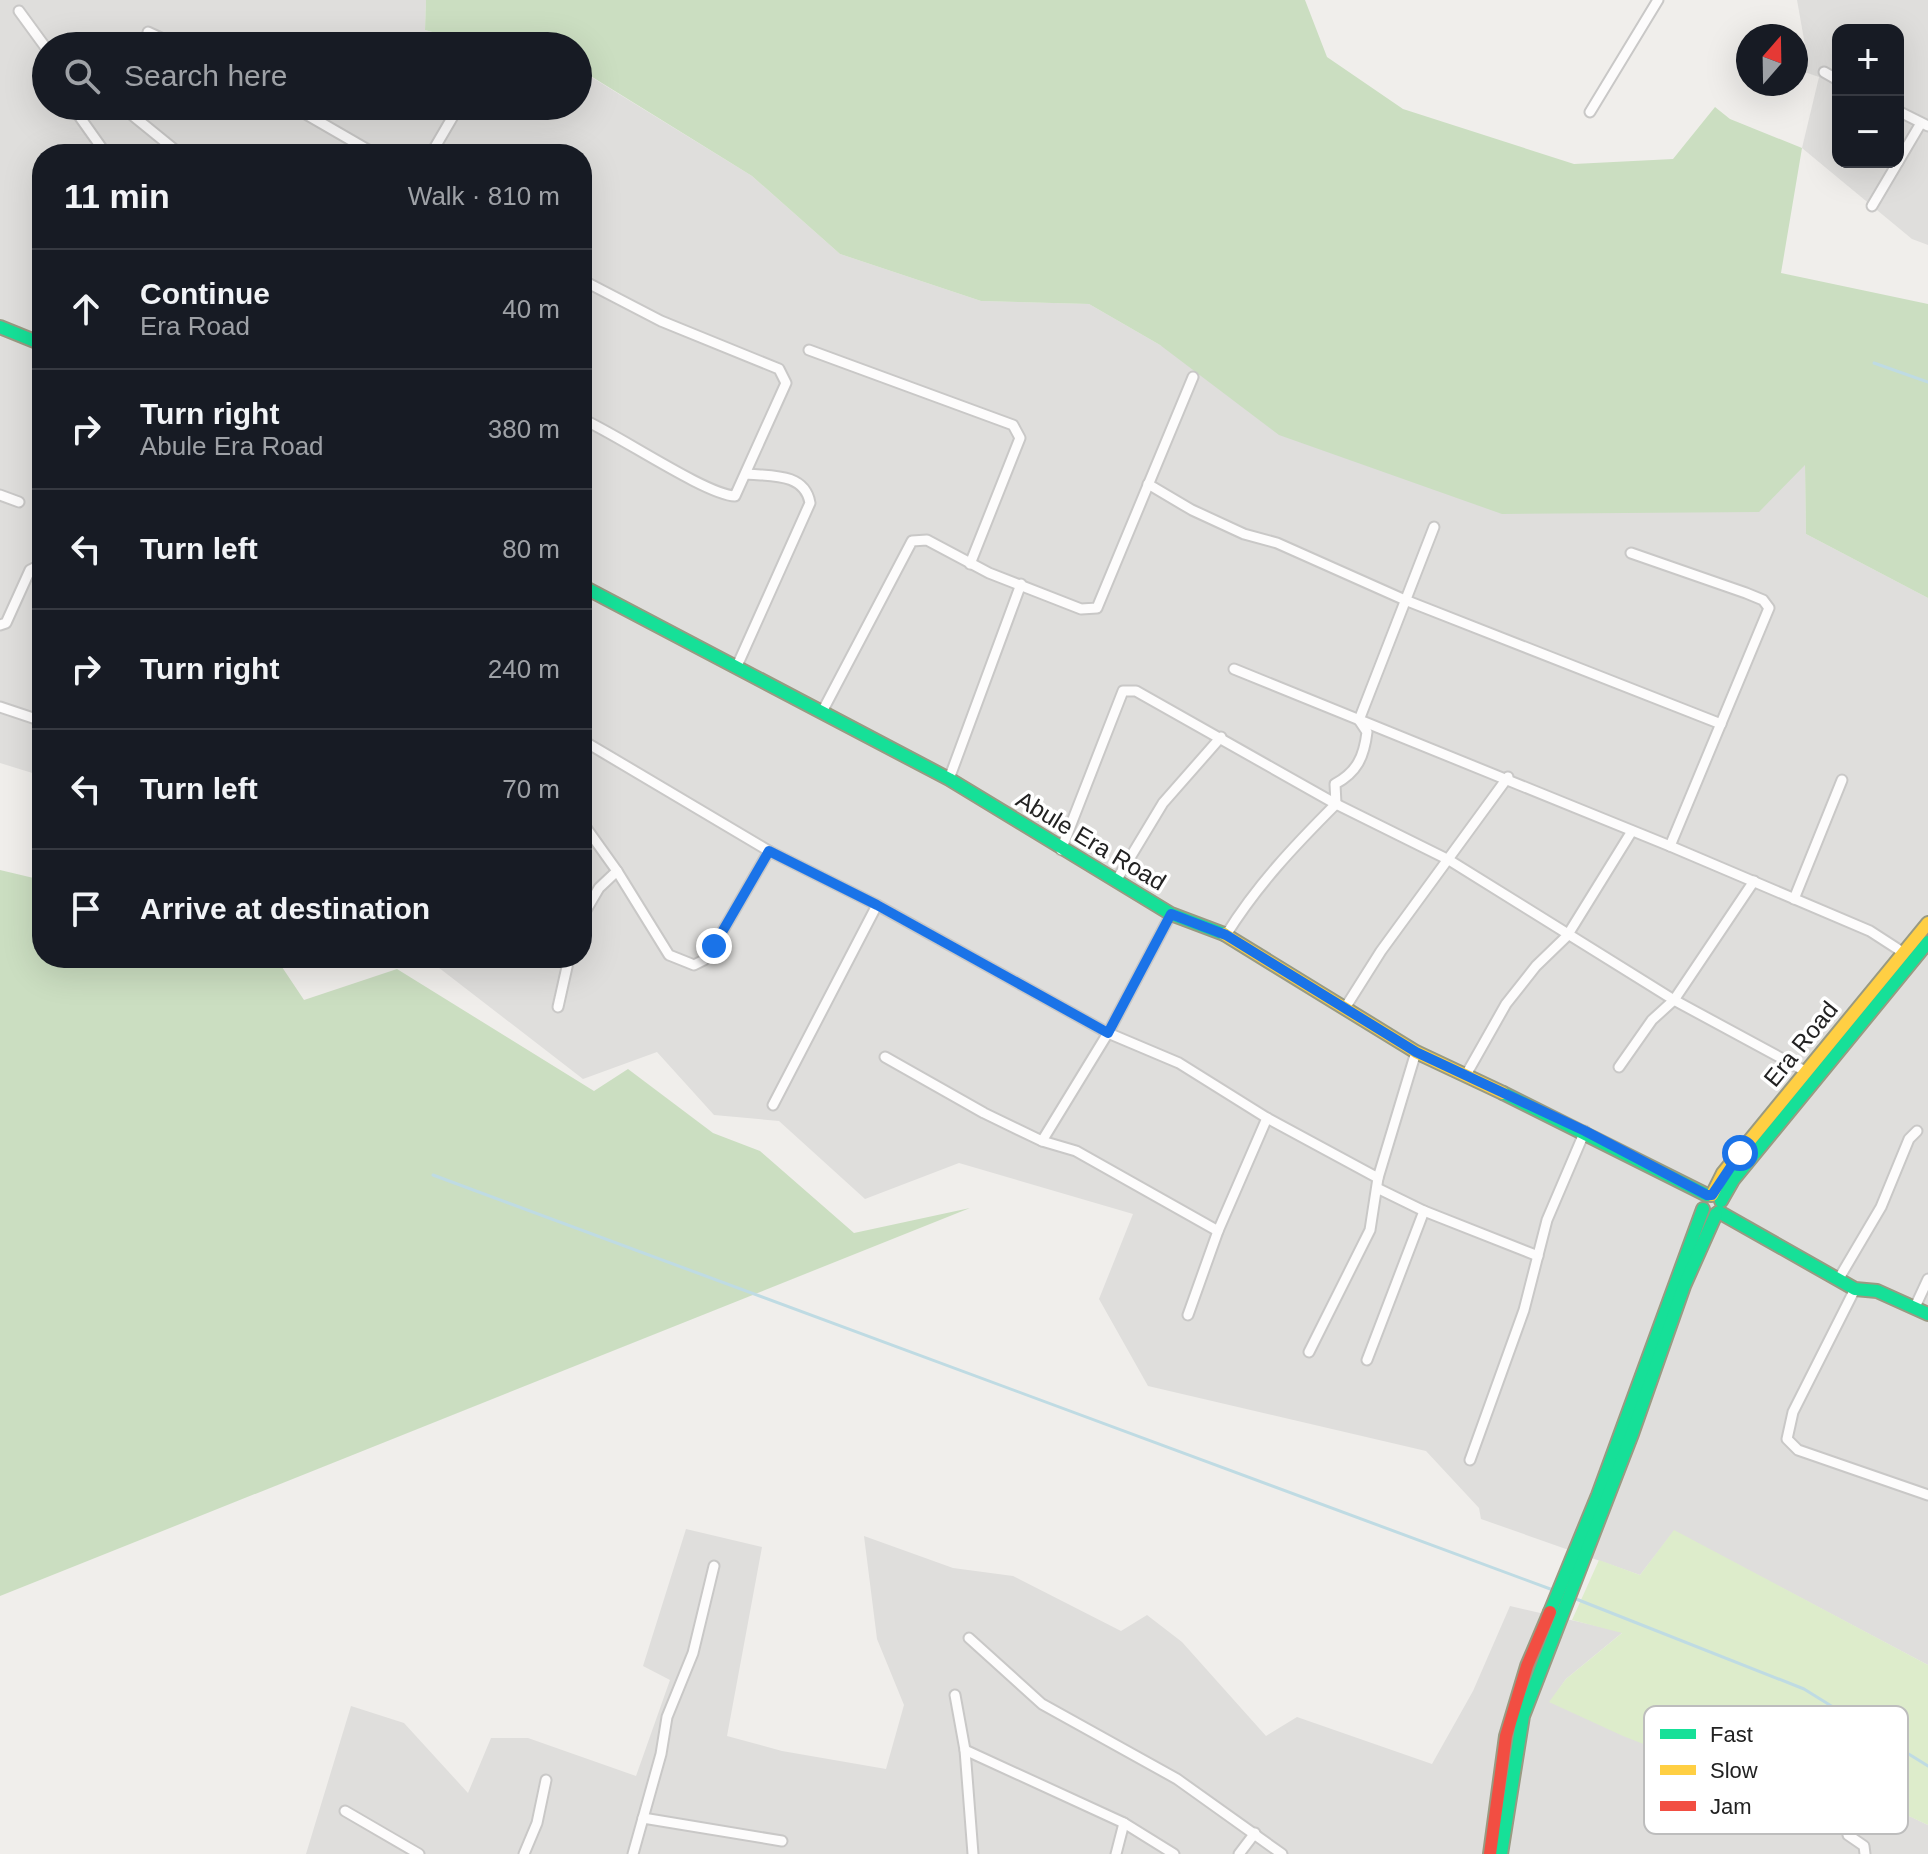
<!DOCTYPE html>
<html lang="en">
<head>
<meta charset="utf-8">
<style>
  :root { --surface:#171b24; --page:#20242c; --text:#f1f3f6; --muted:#9ea1a6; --line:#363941 }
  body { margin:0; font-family:Helvetica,sans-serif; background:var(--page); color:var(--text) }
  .controls { position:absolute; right:24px; top:24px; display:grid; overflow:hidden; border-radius:16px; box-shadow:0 8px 32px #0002 }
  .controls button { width:72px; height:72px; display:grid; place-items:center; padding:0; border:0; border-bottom:2px solid var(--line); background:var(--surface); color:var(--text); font:40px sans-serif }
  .compass { position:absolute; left:1736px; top:24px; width:72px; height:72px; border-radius:50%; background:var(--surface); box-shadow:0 8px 32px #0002; rotate:20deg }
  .stop { position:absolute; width:24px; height:24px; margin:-18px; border:6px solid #1a73e8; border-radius:50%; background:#fff }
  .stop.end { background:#1a73e8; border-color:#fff; box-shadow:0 2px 8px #0008 }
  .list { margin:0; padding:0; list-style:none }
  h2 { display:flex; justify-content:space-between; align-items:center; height:104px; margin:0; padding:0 32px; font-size:34px }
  h2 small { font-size:26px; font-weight:400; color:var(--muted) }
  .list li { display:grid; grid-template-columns:52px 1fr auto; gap:24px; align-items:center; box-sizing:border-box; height:120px; padding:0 32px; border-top:2px solid var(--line) }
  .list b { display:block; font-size:30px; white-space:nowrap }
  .list p { margin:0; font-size:26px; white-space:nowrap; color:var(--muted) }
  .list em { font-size:26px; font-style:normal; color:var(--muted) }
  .icon { flex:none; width:44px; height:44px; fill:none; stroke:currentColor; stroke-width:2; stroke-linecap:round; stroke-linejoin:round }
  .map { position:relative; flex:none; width:1928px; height:1854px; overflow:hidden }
  .search { position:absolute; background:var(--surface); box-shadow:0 8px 32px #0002; left:32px; top:32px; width:560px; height:88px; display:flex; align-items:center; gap:20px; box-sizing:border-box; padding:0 28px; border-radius:44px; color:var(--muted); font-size:30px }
  .panel { position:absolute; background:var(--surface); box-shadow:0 8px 32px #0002; left:32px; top:144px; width:560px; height:824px; border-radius:32px }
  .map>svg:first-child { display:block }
</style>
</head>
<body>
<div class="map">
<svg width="1928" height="1854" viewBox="0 0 1928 1854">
  <rect width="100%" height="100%" fill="#f0eeeb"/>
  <g fill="#dfdedc" fill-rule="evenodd">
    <polygon points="0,0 426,0 425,30 483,46 46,46 46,106 578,106 578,72 588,75 752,176 840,254 981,301 1089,304 1160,345 1431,488 1502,513 1805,464 1806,534 1928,598 1928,1665 1674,1531 1640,1575 1481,1519 1479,1508 1426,1451 1148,1386 1099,1299 1133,1214 959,1163 865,1199 779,1121 714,1115 657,1052 583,1079 434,964 320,966 308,958 582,958 582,154 42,154 42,776 0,763"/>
    <path d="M1797,0H1928V245L1912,239L1802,148L1819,77L1796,69V58L1805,45ZM1838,30H1898V162H1838Z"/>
    <polygon points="686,1529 762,1547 727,1736 782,1751 886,1769 904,1705 877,1639 864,1536 953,1568 1013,1576 1121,1631 1147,1615 1182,1642 1266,1736 1297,1717 1432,1764 1473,1691 1510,1606 1623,1632 1566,1679 1550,1702 1804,1807 1821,1774 1928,1825 1928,1854 306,1854 351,1706 404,1723 468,1793 491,1738 528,1738 636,1776 670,1680 643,1666"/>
  </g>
  <polygon fill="#ddeccb" points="1674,1530 1928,1665 1928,1825 1821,1775 1804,1807 1623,1736 1549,1702 1566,1679 1622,1633 1572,1620 1599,1560 1640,1575"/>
  <g fill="#cbdec1">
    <polygon points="426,0 1305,0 1327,57 1403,109 1574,164 1673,159 1715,107 1730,119 1802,148 1781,273 1928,304 1928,598 1806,534 1805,465 1759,512 1502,514 1279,435 1160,345 1089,304 981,301 840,254 752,176 589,75 578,72 578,46 483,46 425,30"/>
    <polygon points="0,870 42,880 42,958 276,958 304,1000 397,969 594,1091 628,1069 713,1133 760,1151 854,1233 970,1208 0,1596"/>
  </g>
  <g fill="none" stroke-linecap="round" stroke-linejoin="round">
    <g stroke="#bfdbe3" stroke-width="3">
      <polyline points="1874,363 1928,382"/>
      <polyline points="433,1175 1553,1590"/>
      <polyline points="1571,1597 1804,1689 1928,1766"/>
    </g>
    <g stroke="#c9c8c7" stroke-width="13">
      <g id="street">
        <polyline points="19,11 46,48"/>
        <polyline points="148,32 178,46"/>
        <polyline points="1824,72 1838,80"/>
        <polyline points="72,106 106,154"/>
        <polyline points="121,106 180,154"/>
        <polyline points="292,106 375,154"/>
        <polyline points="1898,111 1928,126"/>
        <polyline points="1590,112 1658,0"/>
        <polyline points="431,154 459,106"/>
        <polyline points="1898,162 1921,123"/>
        <polyline points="1872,206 1898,162"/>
        <path d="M582,280L661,321L779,369L786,383L735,496C706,495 617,434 582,419"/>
        <polyline points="809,350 1013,425 1020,438 970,564"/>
        <polyline points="1148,484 1192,510 1244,534 1277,543 1405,600 1721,724"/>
        <polyline points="0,495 19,502"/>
        <polyline points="1631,553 1746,593 1763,600 1769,608 1670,846"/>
        <polyline points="0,625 6,623 30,570 42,564"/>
        <path d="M737,666L810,503C805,473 771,476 747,474"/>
        <polyline points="1234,669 1670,846 1870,931 1904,953"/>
        <polyline points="0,707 42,721"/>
        <polyline points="822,712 912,541 927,540 989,573 1081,609 1097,608 1193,377"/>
        <polyline points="1359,720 1434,527"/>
        <polyline points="582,740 769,851 877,905 1108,1033 1179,1063 1267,1118 1378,1178"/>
        <polyline points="949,779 1021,584"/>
        <polyline points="582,822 617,871 669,955 694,965 704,960 714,946 769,851"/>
        <polyline points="1061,850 1123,691 1136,691 1336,804 1449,860 1674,1000 1805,1071"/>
        <polyline points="1116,881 1163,803 1221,737"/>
        <polyline points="1794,899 1842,780"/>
        <polyline points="582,917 599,888 617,871"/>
        <path d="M1226,935C1257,885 1295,845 1336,804L1335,784C1357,772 1364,757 1367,732L1359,720"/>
        <polyline points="558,1007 569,958"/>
        <polyline points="1345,1008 1381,951 1508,777"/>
        <polyline points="885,1057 984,1113 1042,1141 1076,1151 1218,1231"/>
        <polyline points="1619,1067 1652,1020 1674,1000 1754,881"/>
        <polyline points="1467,1073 1506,1004 1536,966 1567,936 1632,831"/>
        <polyline points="773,1105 877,905"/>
        <polyline points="1042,1141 1108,1033 1171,914"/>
        <polyline points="1379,1189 1424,1211 1538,1256"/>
        <polyline points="1838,1280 1881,1207 1909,1139 1917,1131"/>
        <polyline points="1855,1289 1793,1412 1787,1439 1798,1450 1928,1495"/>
        <polyline points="1915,1307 1928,1279"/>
        <polyline points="1188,1315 1218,1231 1267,1118"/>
        <polyline points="1309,1352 1370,1230 1378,1178 1416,1052"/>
        <polyline points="1367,1360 1424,1211"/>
        <polyline points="1470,1460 1524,1310 1547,1220 1585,1131"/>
        <polyline points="969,1638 1042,1704 1177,1779 1282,1854"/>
        <polyline points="955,1695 965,1750 973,1854"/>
        <polyline points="965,1750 1124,1823 1174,1854"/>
        <polyline points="345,1811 419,1854"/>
        <polyline points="643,1818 782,1841"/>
        <polyline points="1848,1835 1864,1846 1865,1854"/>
        <polyline points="524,1854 537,1823 546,1780"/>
        <polyline points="633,1854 661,1754 667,1717 693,1653 714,1566"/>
        <polyline points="1116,1854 1124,1823"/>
        <polyline points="1239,1854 1255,1833"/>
      </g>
    </g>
    <g stroke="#999a82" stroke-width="16">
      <g id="fast">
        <polyline points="0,327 42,344"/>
        <polyline points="582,586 949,779 1171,914 1224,934"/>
        <polyline points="1503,1093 1707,1195"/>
        <polyline points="1721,1201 1733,1180 1928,942"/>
        <polyline points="1719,1212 1855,1289 1877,1291 1928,1314"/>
        <polyline points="1550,1612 1598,1495 1703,1209"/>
        <polyline points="1501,1854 1523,1716 1632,1434 1684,1286 1716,1214"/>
      </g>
    </g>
    <g stroke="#999a82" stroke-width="16">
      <g id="slow">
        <polyline points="1224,934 1416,1052 1503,1093"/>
        <polyline points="1712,1195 1723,1173 1928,923"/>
      </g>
    </g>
    <g stroke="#999a82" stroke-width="16">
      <polyline id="jam" points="1490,1854 1506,1736 1527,1666 1550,1612"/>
    </g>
    <use href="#street" stroke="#fdfcfc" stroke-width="9"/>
    <use href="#fast" stroke="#16e098" stroke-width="12"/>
    <use href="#slow" stroke="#ffcf43" stroke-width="12"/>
    <use href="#jam" stroke="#f24e42" stroke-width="12"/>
  </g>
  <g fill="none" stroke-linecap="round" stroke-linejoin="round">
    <polyline stroke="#1a73e8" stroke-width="10" points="714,946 769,851 877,905 1108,1033 1171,914 1226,935 1416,1052 1585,1131 1707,1195 1712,1195 1740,1153"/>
  </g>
  <g text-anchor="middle" stroke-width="7" stroke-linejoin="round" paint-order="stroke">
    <g font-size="24" fill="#222" stroke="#fff">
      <text transform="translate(1091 841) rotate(31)" y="8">Abule Era Road</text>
      <text transform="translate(1801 1044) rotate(-51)" y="8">Era Road</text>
    </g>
  </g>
  <rect x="1644" y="1706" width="264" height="128" rx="12" fill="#fff" stroke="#bdbdbd" stroke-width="2"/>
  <rect x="1660" y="1729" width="36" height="10" fill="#16e098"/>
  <rect x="1660" y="1765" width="36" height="10" fill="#ffcf43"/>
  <rect x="1660" y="1801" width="36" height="10" fill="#f24e42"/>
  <g font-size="22" fill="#222">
    <text x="1710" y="1742">Fast</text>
    <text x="1710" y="1778">Slow</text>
    <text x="1710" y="1814">Jam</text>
  </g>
</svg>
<div class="controls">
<button>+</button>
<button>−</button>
</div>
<svg class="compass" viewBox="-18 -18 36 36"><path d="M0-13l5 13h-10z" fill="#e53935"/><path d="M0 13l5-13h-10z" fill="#9ea1a6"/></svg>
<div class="stop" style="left:1740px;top:1153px"></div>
<div class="stop end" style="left:714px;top:946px"></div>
<div class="search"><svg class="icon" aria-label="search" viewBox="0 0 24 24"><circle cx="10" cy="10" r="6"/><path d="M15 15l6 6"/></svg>Search here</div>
<section class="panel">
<h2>11 min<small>Walk · 810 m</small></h2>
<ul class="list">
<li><svg class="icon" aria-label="ahead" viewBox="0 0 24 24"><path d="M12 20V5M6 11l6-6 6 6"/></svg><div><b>Continue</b><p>Era Road</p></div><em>40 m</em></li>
<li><svg class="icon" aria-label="right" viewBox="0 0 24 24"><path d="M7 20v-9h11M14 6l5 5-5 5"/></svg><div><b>Turn right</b><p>Abule Era Road</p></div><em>380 m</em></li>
<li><svg class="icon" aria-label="left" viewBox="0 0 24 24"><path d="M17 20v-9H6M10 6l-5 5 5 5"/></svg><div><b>Turn left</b></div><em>80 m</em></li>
<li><svg class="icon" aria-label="right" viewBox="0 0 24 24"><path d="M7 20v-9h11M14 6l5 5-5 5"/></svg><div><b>Turn right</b></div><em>240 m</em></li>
<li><svg class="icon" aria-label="left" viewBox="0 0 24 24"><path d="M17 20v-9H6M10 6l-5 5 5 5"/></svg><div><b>Turn left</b></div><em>70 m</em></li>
<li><svg class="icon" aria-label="arrive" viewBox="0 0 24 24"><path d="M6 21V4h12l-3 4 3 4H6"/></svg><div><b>Arrive at destination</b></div></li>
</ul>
</section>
</div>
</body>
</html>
